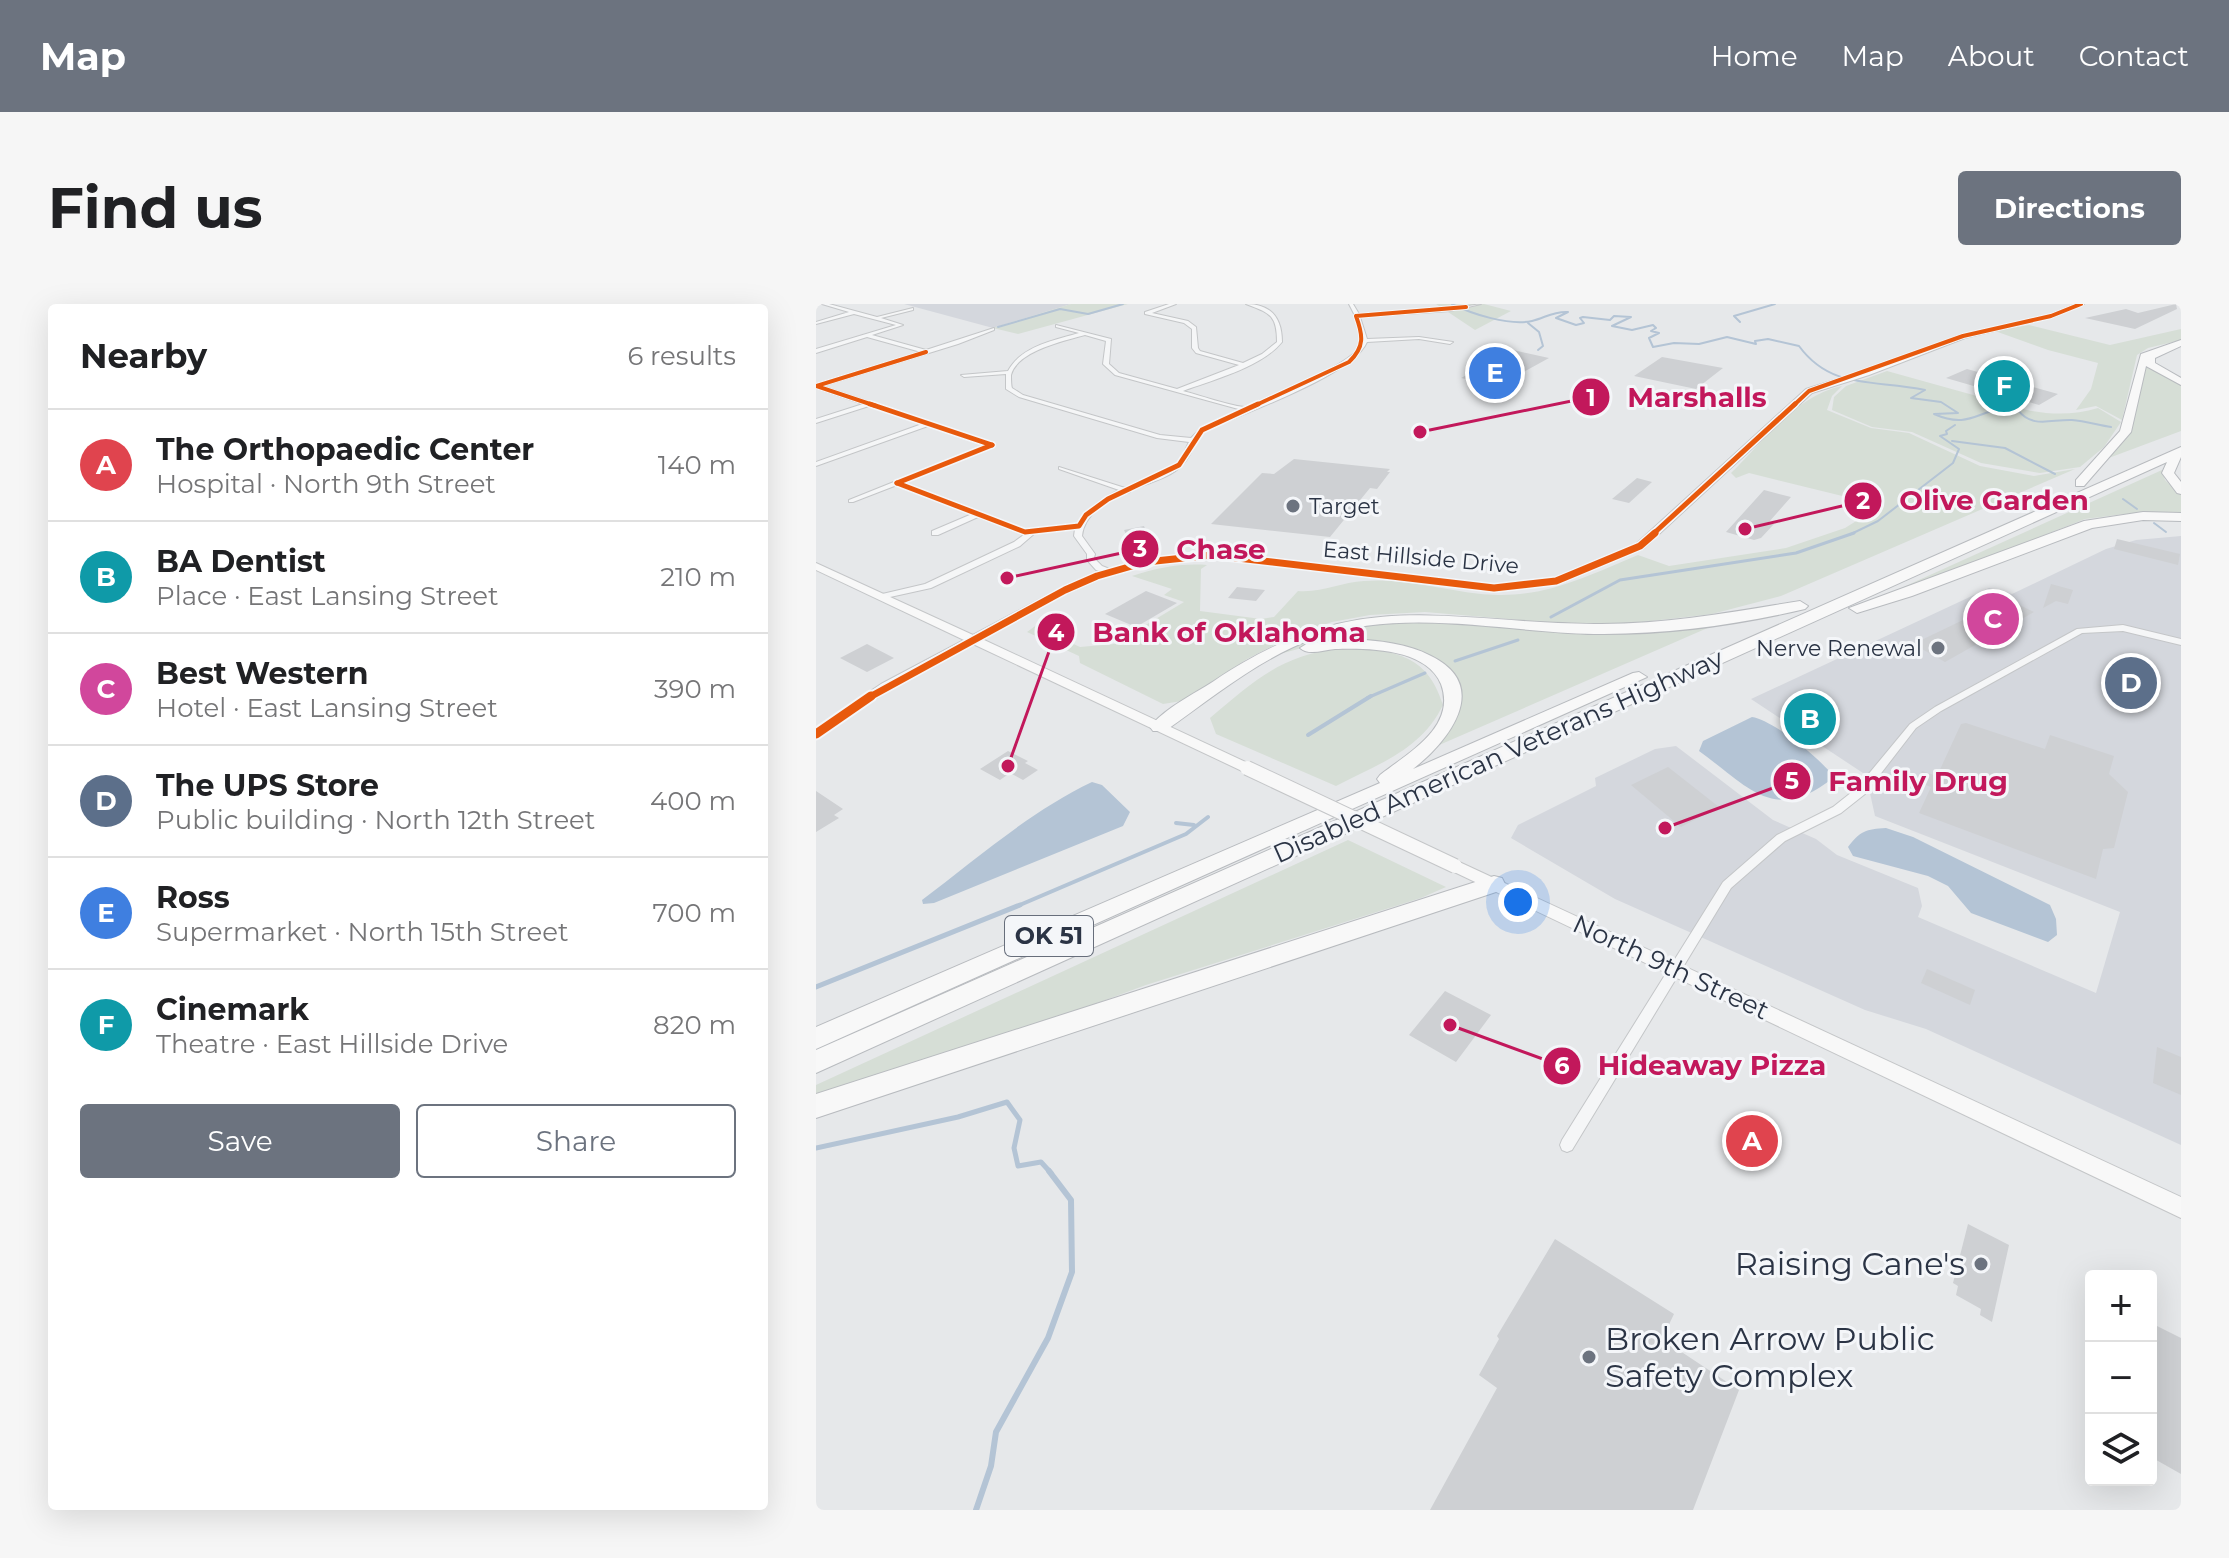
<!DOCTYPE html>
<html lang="en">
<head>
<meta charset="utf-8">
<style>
  :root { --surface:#fff; --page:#f6f6f6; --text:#202124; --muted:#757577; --line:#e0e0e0; --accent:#6c737f }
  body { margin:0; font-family:Montserrat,sans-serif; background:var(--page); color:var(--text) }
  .controls { position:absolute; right:24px; bottom:24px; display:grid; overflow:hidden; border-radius:8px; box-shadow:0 8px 32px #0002 }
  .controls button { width:72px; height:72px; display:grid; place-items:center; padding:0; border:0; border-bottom:2px solid var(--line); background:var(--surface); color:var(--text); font:40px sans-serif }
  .you { position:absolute; left:702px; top:598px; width:28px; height:28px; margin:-20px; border:6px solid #fff; border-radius:50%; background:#1a73e8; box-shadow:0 0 0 12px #1a73e833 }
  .badge { display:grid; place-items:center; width:52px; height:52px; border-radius:50%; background:var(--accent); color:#fff; font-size:26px; font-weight:700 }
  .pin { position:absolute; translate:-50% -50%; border:4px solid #fff; box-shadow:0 2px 8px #0006 }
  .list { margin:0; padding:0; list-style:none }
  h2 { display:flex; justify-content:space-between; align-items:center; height:104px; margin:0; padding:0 32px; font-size:34px }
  h2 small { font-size:26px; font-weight:400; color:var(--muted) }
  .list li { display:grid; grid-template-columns:52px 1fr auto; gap:24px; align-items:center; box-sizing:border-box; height:112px; padding:0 32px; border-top:2px solid var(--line) }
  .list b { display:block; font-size:30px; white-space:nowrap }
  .list p { margin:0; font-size:26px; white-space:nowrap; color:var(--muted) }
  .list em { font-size:26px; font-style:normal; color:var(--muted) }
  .actions { display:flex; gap:16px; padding:24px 32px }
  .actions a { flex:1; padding:18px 0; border:2px solid var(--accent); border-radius:8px; text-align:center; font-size:28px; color:var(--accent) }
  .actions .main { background:var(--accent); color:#fff }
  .icon { flex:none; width:44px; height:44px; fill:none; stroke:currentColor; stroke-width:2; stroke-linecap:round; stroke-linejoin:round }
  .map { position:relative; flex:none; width:1365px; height:1206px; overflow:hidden; border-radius:8px }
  header { display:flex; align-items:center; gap:48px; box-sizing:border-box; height:112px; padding:0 40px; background:var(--accent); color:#fff }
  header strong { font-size:38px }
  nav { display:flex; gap:44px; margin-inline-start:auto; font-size:28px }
  .intro { display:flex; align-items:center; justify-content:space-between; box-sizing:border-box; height:192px; padding:0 48px }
  h1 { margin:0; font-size:56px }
  .button { padding:20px 36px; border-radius:8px; background:var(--accent); color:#fff; font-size:28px; font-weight:700 }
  main { display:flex; gap:48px; padding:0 48px }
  aside { flex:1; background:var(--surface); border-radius:8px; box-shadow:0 8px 32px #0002 }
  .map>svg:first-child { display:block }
</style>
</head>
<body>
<header>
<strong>Map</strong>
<nav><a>Home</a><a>Map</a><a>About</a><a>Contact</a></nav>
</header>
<div class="intro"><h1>Find us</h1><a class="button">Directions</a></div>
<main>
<aside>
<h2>Nearby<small>6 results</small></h2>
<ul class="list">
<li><span class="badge" style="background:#e0444e">A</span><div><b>The Orthopaedic Center</b><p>Hospital · North 9th Street</p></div><em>140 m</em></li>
<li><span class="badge" style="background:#0f9aa8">B</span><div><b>BA Dentist</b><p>Place · East Lansing Street</p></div><em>210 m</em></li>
<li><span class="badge" style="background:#d1479c">C</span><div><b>Best Western</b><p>Hotel · East Lansing Street</p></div><em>390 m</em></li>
<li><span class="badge" style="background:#5c6f8a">D</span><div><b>The UPS Store</b><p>Public building · North 12th Street</p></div><em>400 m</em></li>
<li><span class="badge" style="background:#3f7fe0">E</span><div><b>Ross</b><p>Supermarket · North 15th Street</p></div><em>700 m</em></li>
<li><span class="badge" style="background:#0f9aa8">F</span><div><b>Cinemark</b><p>Theatre · East Hillside Drive</p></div><em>820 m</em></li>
</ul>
<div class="actions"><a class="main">Save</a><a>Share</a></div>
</aside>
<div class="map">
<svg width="1365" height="1206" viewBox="0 0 1365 1206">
  <rect width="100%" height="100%" fill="#e6e8ea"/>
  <g fill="#d4d7dd">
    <polygon points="88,0 255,0 177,24"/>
    <polygon points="1365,232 1365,841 1110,725 1049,706 799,595 695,534 702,521 780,482 779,474 839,445 860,442 957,516 1000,535 1021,551 1102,584 1106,602 1102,613 1280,689 1304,608 1059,512 1050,471 935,395 1173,284 1196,290 1290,245 1320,236"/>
  </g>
  <g fill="#d6ded6">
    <polygon points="255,0 312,0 202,30 177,24"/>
    <polygon points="620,0 668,0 695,7 659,26"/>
    <polygon points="1213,21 1294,41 1365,25 1365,36 1332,44 1321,51 1306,116 1280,102 1260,106 1275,85 1282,59 1232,46 1179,27"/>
    <path d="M1328,62L1365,79V127L1290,155C1321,126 1321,102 1328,62Z"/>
    <path d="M1071,67L1211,106C1235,111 1259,111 1282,104L1305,118L1288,143L1264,163L1224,169L1165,159L1096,128L1056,123L1016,106L1018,93L1030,82Z"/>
    <path d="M1026,82L1016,92L1011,106L1055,124L1093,129L1164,162L1218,172L1259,165L965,292L896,310L801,321L738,319L609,308L554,311L516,318L478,331L431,355L372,396L347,400L264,359L263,352L211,328L226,317L231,320L225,325L264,343L298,340L368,298L348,291L356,285L316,272C341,264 364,259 391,261L385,265L384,307L445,315L458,313L482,287C506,289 525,278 548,277C593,273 638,290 682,291C734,292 776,270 822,251L853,262L970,244L1029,224L1050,211L1059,200L933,169L920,174L915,169C947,138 980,91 1026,82Z"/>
    <polygon points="1346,166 1349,176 1365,191 1365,210 1308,210 1269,215 1089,286 1083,285"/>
    <polygon points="575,316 707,324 903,319 614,445 641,385 592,344 566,337 516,336 452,353 514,327"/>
    <path d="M526,344C575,346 611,348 627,401C605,446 564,459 520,482L400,430L394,414C439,376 465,351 526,344Z"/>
    <polygon points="532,536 630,583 605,594 330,681 230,718 0,793 0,781"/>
  </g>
  <g fill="#b4c4d5">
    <path d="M936,413C957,416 1005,455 1018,473C959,521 934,484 883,447L887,437Z"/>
    <path d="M276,478L286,481L314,508L307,522L118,599L107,600L106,596C160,555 215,507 276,478Z"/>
    <path d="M1070,524L1097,533L1234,601L1240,615L1241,631L1232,638L1155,609L1132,582L1112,572L1037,552L1032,543C1044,527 1050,525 1070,524Z"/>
  </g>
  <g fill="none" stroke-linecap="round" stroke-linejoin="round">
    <g stroke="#b4c4d5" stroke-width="2">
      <path d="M636,0C656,10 693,22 716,17C729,14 737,7 752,8L740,14L760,21L768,19L764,14L767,13L794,16L798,12L815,13L796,22L816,26L837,21L840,24L835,27L843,29L833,34L837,43L858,39L883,40L911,33L940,40L939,37L952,35L983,42C1016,87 1060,75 1109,86L1095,94L1125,98L1142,109L1118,110C1159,128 1164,99 1202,106C1216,125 1236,115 1256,116C1269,117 1282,121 1295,123"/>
      <polyline points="924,18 918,12 959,0"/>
      <polyline points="712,19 723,28 727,42 722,46"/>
      <polyline points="182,23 244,5 272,10 307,0"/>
      <polyline points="1136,137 1189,144 1239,170"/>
      <polyline points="1307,195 1321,205"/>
      <polyline points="1338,219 1350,228"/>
      <polyline points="1033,231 1062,217 1137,159 1143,145 1124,132 1131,130 1130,127 1139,121"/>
    </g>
    <g stroke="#b4c4d5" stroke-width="3">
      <polyline points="735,313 804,276 980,249 1038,229"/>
      <polyline points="639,357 702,336"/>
      <polyline points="551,394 609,369"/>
    </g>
    <g stroke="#b4c4d5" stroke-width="4">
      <polyline points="492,431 555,392"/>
      <polyline points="360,519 378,521"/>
      <polyline points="199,603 370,530 392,513"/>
    </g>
    <g stroke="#b4c4d5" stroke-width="5">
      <polyline points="0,683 204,601"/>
      <polyline points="0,844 142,813 191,798 204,816 198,844 202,862 225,858 235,869"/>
    </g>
    <polyline stroke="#b4c4d5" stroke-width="6" points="160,1206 175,1162 180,1128 232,1034 256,968 255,896 233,867"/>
  </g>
  <g fill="#ced0d3">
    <polygon points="1360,0 1361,5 1319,25 1269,14 1310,5 1322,9"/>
    <polygon points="697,46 733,54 682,82 645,74 658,67 649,64 655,61 653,59 672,49 686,52"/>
    <polygon points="846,53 907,64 880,85 818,72"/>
    <polygon points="1151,65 1242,90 1223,101 1130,74"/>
    <polygon points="478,155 574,165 571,168 574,168 561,185 554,184 514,233 395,220 446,169 458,170"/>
    <polygon points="821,174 836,178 813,199 796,195"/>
    <polygon points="948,186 975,193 953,218 958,220 945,234 938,236 910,228"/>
    <polygon points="328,222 334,239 316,243 308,226"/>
    <polygon points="1301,235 1364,250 1362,261 1298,245"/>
    <polygon points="1235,280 1257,286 1252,300 1240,297 1227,304"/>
    <polygon points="421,283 449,286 440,297 412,294"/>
    <polygon points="330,287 361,299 320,323 289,310"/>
    <polygon points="1191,295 1218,308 1129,358 1097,340"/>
    <polygon points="51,340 78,354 51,368 24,354"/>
    <polygon points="989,402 1016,419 1013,421 1021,426 1007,434 1001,430 996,433 983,424 988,421 973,411"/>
    <polygon points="1150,419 1229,445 1234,431 1298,452 1293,470 1312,488 1298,544 1287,545 1280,575 1103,509 1115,483 1101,478 1106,467 1121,472 1145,420"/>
    <polygon points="192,447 212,457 209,459 222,466 207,476 194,469 184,476 164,465"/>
    <polygon points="852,463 903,503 865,523 815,481"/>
    <polygon points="0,487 27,505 18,511 23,514 0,528"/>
    <polygon points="1111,665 1159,686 1154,701 1105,679"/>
    <polygon points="629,687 675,711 640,758 593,731"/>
    <polygon points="1341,743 1365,753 1365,791 1337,779"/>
    <polygon points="1152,920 1193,941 1176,1018 1164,1011 1165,1005 1140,991 1142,982 1137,979"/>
    <polygon points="739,935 858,1010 846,1035 923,1086 877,1206 614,1206 681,1084 663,1071 683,1035 681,1032"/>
    <polygon points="1335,1019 1365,1034 1365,1170 1335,1153"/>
  </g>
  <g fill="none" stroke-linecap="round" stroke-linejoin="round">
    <g stroke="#c4c6c8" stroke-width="2">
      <g id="street">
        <path d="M6,0H13L61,13L97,4V6L65,14L87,21L56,31L110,46L178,24V26L142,40L6,82L178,140V142L87,179L210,226L261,220C272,204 286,195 303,186L243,165V163L309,184L356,164L365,155L373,138L341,134L203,93L190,85V70L148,73L145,71L192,67C205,42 239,36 263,29L240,23V21L295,35L293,60L303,69L361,85L423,61L380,49L376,44V25L368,19L329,10V8L353,0H360L336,9L372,17L380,23L382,44L384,47L427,59L446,50L461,38C461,10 453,9 430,0C455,0 466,14 466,38C446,63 397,76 367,87C380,90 423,105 433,103C452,99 540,56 546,40C549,28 538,10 533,0H537L543,10L634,5L665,0L634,7L544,13L551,35L603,33L637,38L634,40L603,35L551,38C536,72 425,110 388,127C378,136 377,150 367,160C355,174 332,179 315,186L314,188C294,192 268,210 266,232L279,250L278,254L286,262L299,267V271L280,266L271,256V250L258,232L259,225L219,229L204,242L115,284L65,295L61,293L62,291L109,280L198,238L209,230L162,213L122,231H116V227L156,210L81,181L37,198H33V196L170,141L112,122L0,162V158L106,120L53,102L0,119V115L47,100L0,84V80L105,48L51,33L0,49V45L80,21L38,10L0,20V18L33,8ZM269,31L290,37L287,60L299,71L426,106L384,125L375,134L344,131L207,91L196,84C195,81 195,74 195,71C201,47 248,37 269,31Z"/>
        <polygon points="1307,321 1365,335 1365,341 1307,327 1266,329 1125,407 1100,424 1049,490 1025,509 969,537 915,584 756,846 751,848 746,846 744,841 746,836 907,578 961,531 1017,503 1041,484 1094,420 1119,403 1261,325"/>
      </g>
    </g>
    <g stroke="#c4c6c8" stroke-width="2">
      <g id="secondary">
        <polygon points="1260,0 1268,0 1237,13 1149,34 1053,71 996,89 828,244 744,279 678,287 396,254 331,261 285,274 253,288 166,335 436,461 438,464 436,467 426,467 157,340 73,386 0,434 0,424 65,380 148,336 0,266 0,259 157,331 245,284 277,270 330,255 396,248 678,281 738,274 820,240 990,85 1047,67 1145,31 1233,11"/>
        <polygon points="639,556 1365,893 1365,914 634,566 631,562"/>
      </g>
    </g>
    <g stroke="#b8bbbf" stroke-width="2">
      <g id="highway">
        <polygon points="1365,36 1365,42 1339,54 1339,59 1365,74 1365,81 1330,62 1315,128 1268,182 1260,182 1260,176 1304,127 1325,50"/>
        <polygon points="1365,143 1365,153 1358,169 1365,178 1365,190 1361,189 1346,169 1351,158 0,769 0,746"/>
        <polygon points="1327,208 1365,209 1365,217 1327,216 1276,224 1096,292 1041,309 1033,304 1268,217"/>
        <path d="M984,297L992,302L989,305C922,321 847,331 778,330C685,328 589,303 499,334C444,354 397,393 349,427H337L334,423C349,404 378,390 398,377C540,281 623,318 778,320C848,321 916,308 984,297Z"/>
        <path d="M537,335C563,337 591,339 615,352C676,382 633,437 597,465L817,369L823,368L831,373L0,745V723L564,479L561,475L564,471C592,449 641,423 625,380C610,344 551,344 519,345C507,346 493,352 484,344L492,339Z"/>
        <polygon points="678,572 686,574 689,580 686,586 0,814 0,790"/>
      </g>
    </g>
    <use href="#street" fill="#f5f6f7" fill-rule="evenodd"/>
    <use href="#secondary" fill="#f8f8f8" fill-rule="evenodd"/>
    <use href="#highway" fill="#f8f8f8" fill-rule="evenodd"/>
    <g stroke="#c4c6c8" stroke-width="16" stroke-linecap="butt">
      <polyline id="secondary-bridge" points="431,464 639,562"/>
    </g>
    <use href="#secondary-bridge" stroke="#f8f8f8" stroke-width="14"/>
    <g stroke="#f4f6f9" stroke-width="6">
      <g id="cycleway-far3">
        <polyline points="0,82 60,102"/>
        <polyline points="0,82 110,48"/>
        <path d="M438,102L533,58C549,43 547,31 540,12L650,3"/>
        <polyline points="977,102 993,87 1147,32 1235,12 1265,0"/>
      </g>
    </g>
    <g stroke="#f4f6f9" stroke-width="8">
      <g id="cycleway-far2">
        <polyline points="54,100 176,141"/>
        <polyline points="81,179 209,228 263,222 270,211 292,195 363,161 386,126 442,100"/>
        <polyline points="81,179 176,141"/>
        <polyline points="836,231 979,100"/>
      </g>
    </g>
    <g stroke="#f4f6f9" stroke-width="10">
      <polyline id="cycleway-far1" points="52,394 249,286 281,272 330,258 396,251 678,284 740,277 824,242 839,229"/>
    </g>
    <g stroke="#f4f6f9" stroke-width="13">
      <polyline id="cycleway" points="0,430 55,392"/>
    </g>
    <use href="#cycleway-far3" stroke="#e8590c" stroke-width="4"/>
    <use href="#cycleway-far2" stroke="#e8590c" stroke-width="5"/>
    <use href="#cycleway-far1" stroke="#e8590c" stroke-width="7"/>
    <use href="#cycleway" stroke="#e8590c" stroke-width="9"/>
  </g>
  <g fill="#6c737f" stroke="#f4f6f9" stroke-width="3">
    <circle cx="477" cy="202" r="8"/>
    <circle cx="1122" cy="344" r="8"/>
    <circle cx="1165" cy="960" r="8"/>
    <circle cx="773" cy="1053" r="8"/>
  </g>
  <g text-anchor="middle" stroke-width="6" stroke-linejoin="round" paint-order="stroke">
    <g font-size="22" fill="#2b3445" stroke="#f4f6f9" text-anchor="start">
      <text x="493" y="210">Target</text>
      <text x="1106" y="352" text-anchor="end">Nerve Renewal</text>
    </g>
    <g font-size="22" fill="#2b3445" stroke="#f4f6f9">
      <text transform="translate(605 253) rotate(5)" y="8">East Hillside Drive</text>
    </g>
    <rect fill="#f4f6f9" stroke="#676e7b" stroke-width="2" x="189" y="612" width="88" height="40" rx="6"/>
    <g font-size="24" font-weight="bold" fill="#2b3445">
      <text x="233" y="640">OK 51</text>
    </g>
    <g font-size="26" fill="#2b3445" stroke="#f4f6f9">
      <text transform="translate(682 452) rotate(-24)" y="9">Disabled American Veterans Highway</text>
      <text transform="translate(855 663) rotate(25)" y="9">North 9th Street</text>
    </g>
    <g font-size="32" fill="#2b3445" stroke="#f4f6f9" text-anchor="end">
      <text x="1149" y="971">Raising Cane's</text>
      <text x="789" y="1046" text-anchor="start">Broken Arrow Public<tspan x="789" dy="37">Safety Complex</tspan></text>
    </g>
  </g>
  <path fill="none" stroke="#c2185b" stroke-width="3" d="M604 128L775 93M929 225L1047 197M191 274L324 245M192 462L240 328M849 524L976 477M634 721L746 762"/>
  <g fill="#c2185b" stroke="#f4f6f9" stroke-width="3">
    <circle cx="604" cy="128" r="8"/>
    <circle cx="929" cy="225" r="8"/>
    <circle cx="191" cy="274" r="8"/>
    <circle cx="192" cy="462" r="8"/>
    <circle cx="849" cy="524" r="8"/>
    <circle cx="634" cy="721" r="8"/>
    <circle cx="775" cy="93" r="20"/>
    <circle cx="1047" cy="197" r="20"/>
    <circle cx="324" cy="245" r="20"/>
    <circle cx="240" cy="328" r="20"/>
    <circle cx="976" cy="477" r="20"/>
    <circle cx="746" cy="762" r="20"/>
  </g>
  <g font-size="24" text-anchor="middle" font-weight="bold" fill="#fff">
    <text x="775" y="102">1</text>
    <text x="1047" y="205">2</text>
    <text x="324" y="253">3</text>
    <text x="240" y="337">4</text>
    <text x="976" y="485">5</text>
    <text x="746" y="770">6</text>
  </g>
  <g font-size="28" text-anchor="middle" font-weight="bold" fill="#c2185b" stroke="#f4f6f9" stroke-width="6" stroke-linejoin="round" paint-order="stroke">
    <text x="881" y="103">Marshalls</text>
    <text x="1178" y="206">Olive Garden</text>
    <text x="405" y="255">Chase</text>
    <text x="413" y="338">Bank of Oklahoma</text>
    <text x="1102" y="487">Family Drug</text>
    <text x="896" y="771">Hideaway Pizza</text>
  </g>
</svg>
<div class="controls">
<button>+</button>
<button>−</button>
<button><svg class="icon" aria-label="layers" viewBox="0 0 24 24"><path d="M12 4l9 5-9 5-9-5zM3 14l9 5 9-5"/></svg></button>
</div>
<div class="you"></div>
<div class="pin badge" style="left:936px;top:837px;background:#e0444e">A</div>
<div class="pin badge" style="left:994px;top:415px;background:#0f9aa8">B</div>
<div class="pin badge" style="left:1177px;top:315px;background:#d1479c">C</div>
<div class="pin badge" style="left:1315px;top:379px;background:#5c6f8a">D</div>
<div class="pin badge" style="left:679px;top:69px;background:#3f7fe0">E</div>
<div class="pin badge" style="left:1188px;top:82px;background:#0f9aa8">F</div>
</div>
</main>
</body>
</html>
